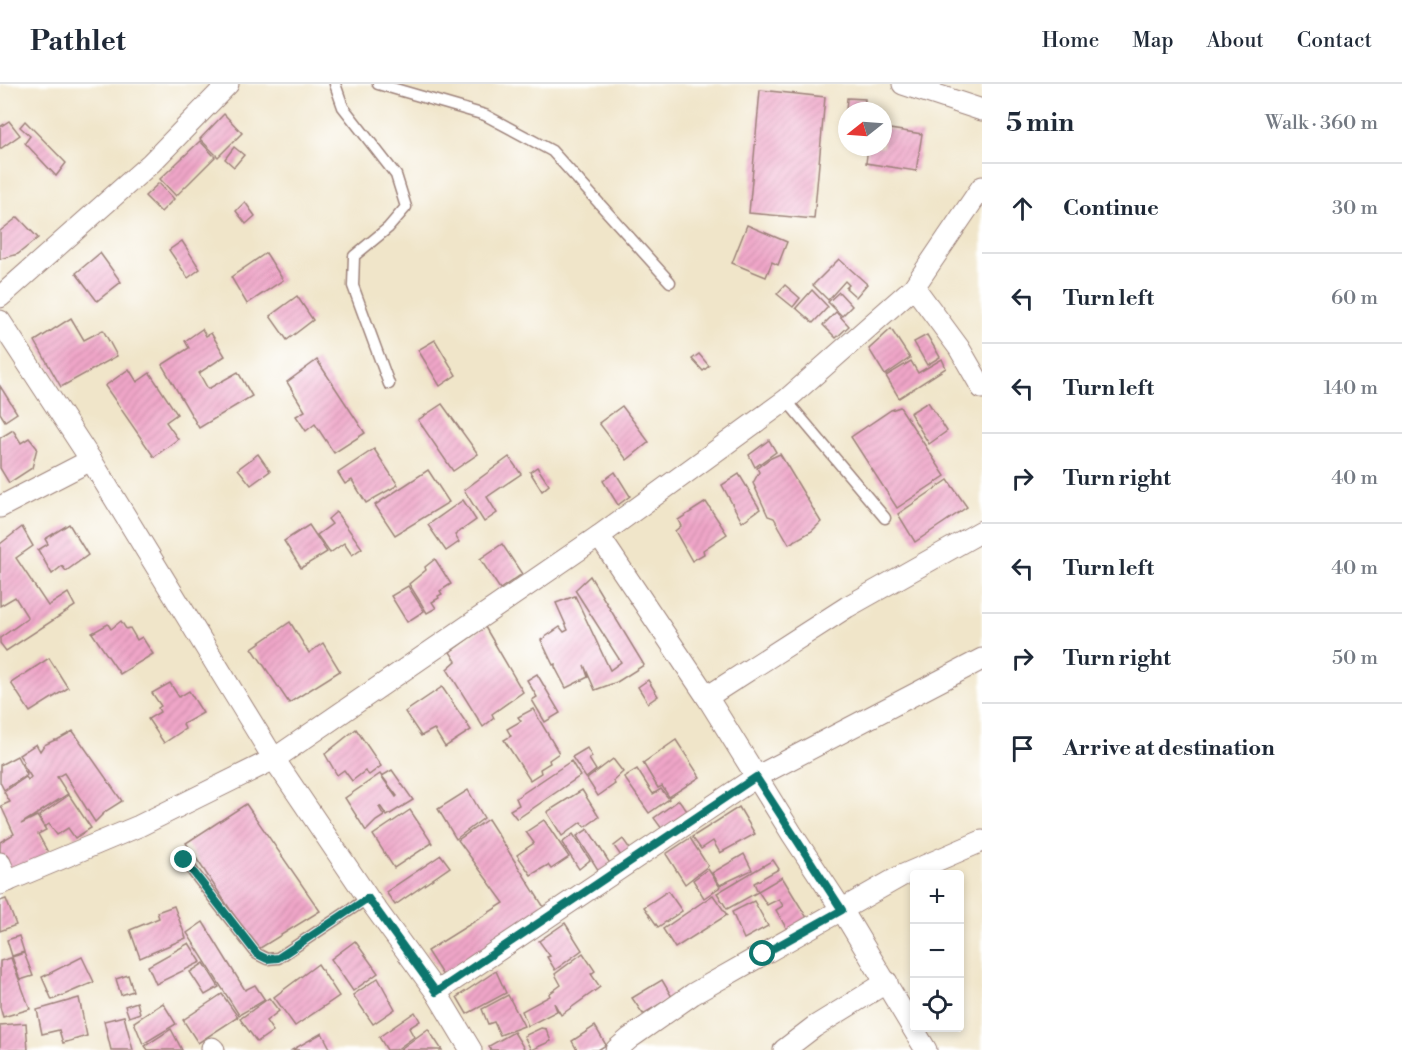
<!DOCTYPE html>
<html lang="en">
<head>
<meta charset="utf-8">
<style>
  :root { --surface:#fff; --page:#f6f6f7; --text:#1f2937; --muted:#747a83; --line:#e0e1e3 }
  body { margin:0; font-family:"Libre Bodoni",serif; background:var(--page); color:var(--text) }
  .controls { position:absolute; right:18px; bottom:18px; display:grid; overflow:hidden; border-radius:6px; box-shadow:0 3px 9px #0003 }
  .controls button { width:54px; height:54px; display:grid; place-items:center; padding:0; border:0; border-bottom:2px solid var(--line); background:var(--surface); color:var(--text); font:30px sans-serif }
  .compass { position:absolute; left:838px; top:18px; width:54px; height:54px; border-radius:50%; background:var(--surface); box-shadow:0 3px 9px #0003; rotate:253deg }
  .stop { position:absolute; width:18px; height:18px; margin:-14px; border:4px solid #0f766e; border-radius:50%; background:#fff }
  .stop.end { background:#0f766e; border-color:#fff; box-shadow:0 2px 6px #0008 }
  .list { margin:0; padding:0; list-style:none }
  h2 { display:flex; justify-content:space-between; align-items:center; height:78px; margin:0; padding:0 24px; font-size:26px }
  h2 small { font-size:20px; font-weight:400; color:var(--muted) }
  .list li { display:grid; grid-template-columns:39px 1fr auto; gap:18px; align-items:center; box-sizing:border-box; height:90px; padding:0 24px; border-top:2px solid var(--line) }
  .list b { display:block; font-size:22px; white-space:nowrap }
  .list em { font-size:20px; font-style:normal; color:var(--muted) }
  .icon { flex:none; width:33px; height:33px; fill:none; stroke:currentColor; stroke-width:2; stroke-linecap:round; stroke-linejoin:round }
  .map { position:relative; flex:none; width:982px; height:966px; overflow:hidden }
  header { display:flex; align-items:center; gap:36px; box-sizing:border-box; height:84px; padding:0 30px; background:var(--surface); border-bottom:2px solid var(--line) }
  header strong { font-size:28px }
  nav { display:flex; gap:33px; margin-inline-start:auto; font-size:21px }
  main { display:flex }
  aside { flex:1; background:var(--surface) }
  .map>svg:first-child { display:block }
</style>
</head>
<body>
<header>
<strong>Pathlet</strong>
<nav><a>Home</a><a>Map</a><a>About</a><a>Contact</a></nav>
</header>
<main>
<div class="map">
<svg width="982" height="966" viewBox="0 0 982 966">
  <defs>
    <pattern id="building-hatch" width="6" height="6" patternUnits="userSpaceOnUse" patternTransform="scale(1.5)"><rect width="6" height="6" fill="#efa6c8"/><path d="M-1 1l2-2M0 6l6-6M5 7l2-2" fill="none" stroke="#ce8eac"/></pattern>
  </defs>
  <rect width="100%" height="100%" fill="#fff"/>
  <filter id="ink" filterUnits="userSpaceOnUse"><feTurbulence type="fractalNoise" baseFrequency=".0167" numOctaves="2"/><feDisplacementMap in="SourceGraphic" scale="12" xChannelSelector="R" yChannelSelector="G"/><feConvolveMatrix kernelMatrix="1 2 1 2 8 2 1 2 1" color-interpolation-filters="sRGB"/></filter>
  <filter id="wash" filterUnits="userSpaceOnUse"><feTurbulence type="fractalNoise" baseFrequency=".008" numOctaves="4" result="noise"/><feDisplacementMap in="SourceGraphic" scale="24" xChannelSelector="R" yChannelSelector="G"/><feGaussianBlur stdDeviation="1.35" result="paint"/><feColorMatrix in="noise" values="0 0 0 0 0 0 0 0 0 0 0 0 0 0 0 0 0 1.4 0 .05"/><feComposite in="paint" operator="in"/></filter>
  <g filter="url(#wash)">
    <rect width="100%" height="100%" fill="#f0e5c9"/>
    <g id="blocks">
      <g fill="url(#building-hatch)">
        <polygon points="760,6 825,13 814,135 749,129"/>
        <polygon points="847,14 865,15 864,27 846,27"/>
        <polygon points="224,30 242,49 218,73 200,55"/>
        <polygon points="9,37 20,51 0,65 0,43"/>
        <polygon points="25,37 66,79 56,92 25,59 30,52 20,43"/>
        <polygon points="883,44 922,50 916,87 866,79 868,63 883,63"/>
        <polygon points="200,57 215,73 176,112 160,95"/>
        <polygon points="234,63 244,71 234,83 225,75"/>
        <polygon points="159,99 174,115 161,128 145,112"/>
        <polygon points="245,118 255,132 246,140 236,127"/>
        <polygon points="18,133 38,154 18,170 0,175 0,147"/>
        <polygon points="747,141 787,158 778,181 772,178 766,193 732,179"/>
        <polygon points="182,157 200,185 188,194 169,166"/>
        <polygon points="100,169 121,198 97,217 76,189"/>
        <polygon points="266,169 283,196 247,220 231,193"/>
        <polygon points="839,175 867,200 856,213 846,204 849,201 845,197 828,216 813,201"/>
        <polygon points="785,201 800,214 793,223 777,210"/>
        <polygon points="812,206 828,223 813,239 796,224"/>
        <polygon points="839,208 852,222 842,232 828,218"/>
        <polygon points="297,212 313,236 287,256 270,232"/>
        <polygon points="836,228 849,242 836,254 823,241"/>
        <polygon points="71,234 84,256 103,246 117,272 61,303 35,257"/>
        <polygon points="202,245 206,252 211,249 225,272 199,289 208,305 238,288 252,312 199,344 162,281 189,264 185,257"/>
        <polygon points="891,245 910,274 885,291 869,265"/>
        <polygon points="927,251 940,273 927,281 914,258"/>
        <polygon points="435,256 456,291 440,302 418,266"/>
        <polygon points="699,270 709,282 703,287 692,275"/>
        <polygon points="942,275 946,284 899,314 886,292 911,277 918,289"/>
        <polygon points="317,276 365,349 334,369 315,340 306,347 296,332 305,327 287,298"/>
        <polygon points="129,285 137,298 150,289 177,330 166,338 178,355 154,373 105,302"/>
        <polygon points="0,302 17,329 5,337 0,329"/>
        <polygon points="928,318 947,347 929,360 910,329"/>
        <polygon points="442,320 478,370 453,387 418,336"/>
        <polygon points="622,322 649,358 627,376 599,339"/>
        <polygon points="900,323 945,392 897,424 851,353 891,326"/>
        <polygon points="13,346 21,359 29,354 37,364 32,384 9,399 0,384 0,354"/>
        <polygon points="769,356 776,368 755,383 749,371"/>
        <polygon points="374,365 398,401 366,419 352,396 345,400 338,389"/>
        <polygon points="258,370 270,387 251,401 238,385"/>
        <polygon points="780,370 821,438 812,447 789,460 774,434 768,432 753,399 759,388 757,384 769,375"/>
        <polygon points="509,373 521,390 487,413 497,429 484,438 464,406"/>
        <polygon points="537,383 549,401 542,407 530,388"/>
        <polygon points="428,386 449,418 395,451 375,421"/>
        <polygon points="615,388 630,412 618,421 603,397"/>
        <polygon points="739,390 760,425 742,438 722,401"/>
        <polygon points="948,396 967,423 915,458 898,430"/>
        <polygon points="463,416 476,436 455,451 459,458 446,467 428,441"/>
        <polygon points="706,418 727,450 703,466 704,470 692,477 675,447 681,442 678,436"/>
        <polygon points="336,428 362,464 352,471 344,459 330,469 317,451 332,440 328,435"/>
        <polygon points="69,440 88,471 66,487 62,482 52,490 38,466 48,460 45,455"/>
        <polygon points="309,441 327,468 301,484 284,457"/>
        <polygon points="22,443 33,462 16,474 48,522 68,509 75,522 6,567 0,559 0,554 28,534 15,513 0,522 0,460"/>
        <polygon points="502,460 522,490 500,505 480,475"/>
        <polygon points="435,475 451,500 440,507 442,510 438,512 439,514 432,518 436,524 427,529 409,500 426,486 425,483"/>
        <polygon points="590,492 644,581 617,598 595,606 584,581 588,593 566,604 555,583 555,580 553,581 541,556 560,543 564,548 568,546 556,519 575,512 610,586 621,578 575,506"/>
        <polygon points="408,502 424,527 407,538 391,512"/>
        <polygon points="121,537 126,545 130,544 137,556 142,553 153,570 120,590 92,549 108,540 111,545"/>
        <polygon points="290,538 309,569 323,559 340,587 289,619 252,564"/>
        <polygon points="485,543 523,608 492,630 494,634 483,643 447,585 456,577 450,568"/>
        <polygon points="49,574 68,604 30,628 11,599"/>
        <polygon points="537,590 560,629 545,638 532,616 537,613 527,596"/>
        <polygon points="648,596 658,612 648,619 638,603"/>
        <polygon points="170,599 179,613 189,607 203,629 183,640 185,645 164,659 148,635 160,628 158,624 161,622 152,609"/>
        <polygon points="442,603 471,646 445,663 434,645 421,652 405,628"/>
        <polygon points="533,625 559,669 549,676 550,679 540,685 541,689 530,696 504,656 511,652 507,645 521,637 518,633"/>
        <polygon points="356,645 381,682 369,691 365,687 352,697 344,686 337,691 325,670"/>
        <polygon points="73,647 122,717 106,727 95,738 64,689 57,693 68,710 21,740 37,732 46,746 38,750 50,772 7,789 0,775 0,758 14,750 1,722 10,718 4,708 26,693 28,696 31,693 22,679 24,678 19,671 36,660 40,667 44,661 55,656 57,656"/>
        <polygon points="676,656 700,693 669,713 662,702 658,704 643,679"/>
        <polygon points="587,664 592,673 589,675 596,686 586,694 572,673"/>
        <polygon points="17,672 27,691 4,706 0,698 0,681"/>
        <polygon points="613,675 623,688 613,697 615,700 598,712 587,695"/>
        <polygon points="571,677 580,692 517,735 510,726 519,721 516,714"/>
        <polygon points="637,685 653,710 661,705 669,715 649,729 624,693"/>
        <polygon points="392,686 413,716 387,732 380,722 379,723 384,732 376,737 366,747 345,714 380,690 396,713 397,712 382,692"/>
        <polygon points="468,706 484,734 456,755 438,725"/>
        <polygon points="582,706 599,733 585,743 581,738 562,752 547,728"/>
        <polygon points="69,711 91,744 75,754 68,744 57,751 49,740 45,743 39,732"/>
        <polygon points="679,716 690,731 665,749 654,734"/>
        <polygon points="246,720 320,827 257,866 186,759"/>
        <polygon points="739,723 755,750 720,769 713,757 701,765 692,753"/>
        <polygon points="410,726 432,759 394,784 373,751"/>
        <polygon points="488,735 547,828 445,895 427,867 504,819 458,756"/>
        <polygon points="544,736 569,773 551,785 548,781 531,791 517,771 534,759 526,748"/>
        <polygon points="588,745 611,781 600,789 577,752"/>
        <polygon points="573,750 590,776 579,785 562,759"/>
        <polygon points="690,754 708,782 685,800 666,770"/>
        <polygon points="623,755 630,765 621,772 614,762"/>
        <polygon points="744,770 752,786 720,801 712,789"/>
        <polygon points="441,771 450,783 395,821 386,808"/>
        <polygon points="773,776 779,785 754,799 758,808 727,825 717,809"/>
        <polygon points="708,785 720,803 704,814 693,796"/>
        <polygon points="782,793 809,837 789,849 776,826 783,822 779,815 767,821 758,807"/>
        <polygon points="668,807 682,827 658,843 644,823"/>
        <polygon points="713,811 727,831 675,864 663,845"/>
        <polygon points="6,815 16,841 0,847 0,817"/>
        <polygon points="754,817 768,842 744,855 732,828"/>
        <polygon points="174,822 186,854 140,874 130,846 159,834 157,828"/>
        <polygon points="203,838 245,906 255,901 265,916 239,931 187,849"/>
        <polygon points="565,839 582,866 555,886 547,873 550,872 539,857"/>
        <polygon points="19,852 24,868 12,872 7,856"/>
        <polygon points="355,857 378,889 353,907 331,875"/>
        <polygon points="189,859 201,878 156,900 148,882"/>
        <polygon points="24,869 33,892 20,896 12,873"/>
        <polygon points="583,869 595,887 591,890 600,903 561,931 554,919 557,927 528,942 522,927 550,912 549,910 561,901 555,890"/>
        <polygon points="82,873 94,898 52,916 42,893"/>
        <polygon points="11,874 30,925 3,933 0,923 0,877"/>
        <polygon points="204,879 219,903 205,911 190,888"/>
        <polygon points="318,880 339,912 295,942 274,913"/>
        <polygon points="496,887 506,909 467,930 457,913"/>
        <polygon points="128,891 133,907 121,911 116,895"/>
        <polygon points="378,894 395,925 373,940 353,911"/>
        <polygon points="662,896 672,913 643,930 632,914"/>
        <polygon points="222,910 238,933 198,959 183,936"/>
        <polygon points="508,911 524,942 500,951 494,938 488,940 482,925"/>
        <polygon points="79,914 87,952 63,959 59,946 42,950 37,926"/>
        <polygon points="269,914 279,927 266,937 273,947 257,958 240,935"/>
        <polygon points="137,918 140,929 129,933 125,922"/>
        <polygon points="163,919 176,940 143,960 134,938"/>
        <polygon points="415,928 420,937 409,944 414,953 396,966 387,966 379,953"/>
        <polygon points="124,932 133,966 111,966 104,937"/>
        <polygon points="26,939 28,966 0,966 0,941"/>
        <polygon points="595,942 606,961 598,966 577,966 572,957"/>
        <polygon points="541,944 546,945 551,957 531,966 524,952"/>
        <polygon points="171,945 182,966 148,966 145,962"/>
        <polygon points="428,945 442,966 399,966"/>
        <polygon points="514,948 525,966 491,966 489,962"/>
        <polygon points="322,949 331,966 292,966"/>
      </g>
    </g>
  </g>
  <g filter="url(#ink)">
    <use href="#blocks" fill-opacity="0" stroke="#9d827a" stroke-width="1.5"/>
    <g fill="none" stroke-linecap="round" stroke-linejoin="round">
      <g stroke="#9d827a" stroke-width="13">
        <g id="service">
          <polyline points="335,0 343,23 396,91 406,123 388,144 354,172 353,202 389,300"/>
          <polyline points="378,0 485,31 552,67 670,198"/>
          <polyline points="786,316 885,434"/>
          <polyline points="184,776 257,870 267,875 278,874 368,814"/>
        </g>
      </g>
      <g stroke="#9d827a" stroke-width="23">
        <g id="minor">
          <polyline points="903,0 982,26"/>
          <polyline points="914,203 959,264 982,304"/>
          <polyline points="0,213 151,79 228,0"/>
          <polyline points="0,237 91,376 274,675 368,814 436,908 471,966"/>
          <polyline points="0,423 91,376"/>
          <polyline points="599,452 707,613 792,750 842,826 926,966"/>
          <polyline points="707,613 847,523 982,447"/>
          <polyline points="0,779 8,797"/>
          <polyline points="0,800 139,742 274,675 599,452 786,316 914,203 982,103"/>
          <polyline points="436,908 756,693 982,575"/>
          <polyline points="212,964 214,966"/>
          <polyline points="616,966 630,954 693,910 901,792 982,757"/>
          <polyline points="784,966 814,943 887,898"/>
        </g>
      </g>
      <use href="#service" stroke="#fff" stroke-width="10"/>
      <use href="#minor" stroke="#fff" stroke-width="21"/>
    </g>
  </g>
  <g fill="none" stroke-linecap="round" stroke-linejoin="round" filter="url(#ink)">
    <polyline stroke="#0f766e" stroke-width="8" points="184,776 257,870 267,875 278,874 368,814 436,908 756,693 842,826 763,870"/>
  </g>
</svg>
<div class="controls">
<button>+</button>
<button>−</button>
<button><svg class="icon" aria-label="locate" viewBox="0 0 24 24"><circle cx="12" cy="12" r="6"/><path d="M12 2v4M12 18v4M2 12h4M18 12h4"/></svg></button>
</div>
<svg class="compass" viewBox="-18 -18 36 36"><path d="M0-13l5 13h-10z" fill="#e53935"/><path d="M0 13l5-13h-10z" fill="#747a83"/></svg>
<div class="stop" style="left:763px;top:870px"></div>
<div class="stop end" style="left:184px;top:776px"></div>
</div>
<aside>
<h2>5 min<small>Walk · 360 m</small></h2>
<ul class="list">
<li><svg class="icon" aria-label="ahead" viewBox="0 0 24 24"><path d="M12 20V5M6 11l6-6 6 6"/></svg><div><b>Continue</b></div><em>30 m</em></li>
<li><svg class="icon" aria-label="left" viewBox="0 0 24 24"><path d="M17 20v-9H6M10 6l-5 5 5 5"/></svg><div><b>Turn left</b></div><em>60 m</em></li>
<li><svg class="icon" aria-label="left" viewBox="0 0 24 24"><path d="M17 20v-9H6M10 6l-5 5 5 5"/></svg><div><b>Turn left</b></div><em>140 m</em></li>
<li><svg class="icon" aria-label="right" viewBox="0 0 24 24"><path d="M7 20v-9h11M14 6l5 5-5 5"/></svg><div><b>Turn right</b></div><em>40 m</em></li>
<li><svg class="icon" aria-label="left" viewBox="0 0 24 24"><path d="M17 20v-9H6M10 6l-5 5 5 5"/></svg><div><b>Turn left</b></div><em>40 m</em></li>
<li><svg class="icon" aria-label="right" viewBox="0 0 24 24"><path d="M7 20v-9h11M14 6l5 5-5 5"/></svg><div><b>Turn right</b></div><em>50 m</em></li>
<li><svg class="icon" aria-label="arrive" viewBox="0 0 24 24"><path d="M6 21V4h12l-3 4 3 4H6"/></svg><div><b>Arrive at destination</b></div></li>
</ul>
</aside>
</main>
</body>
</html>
